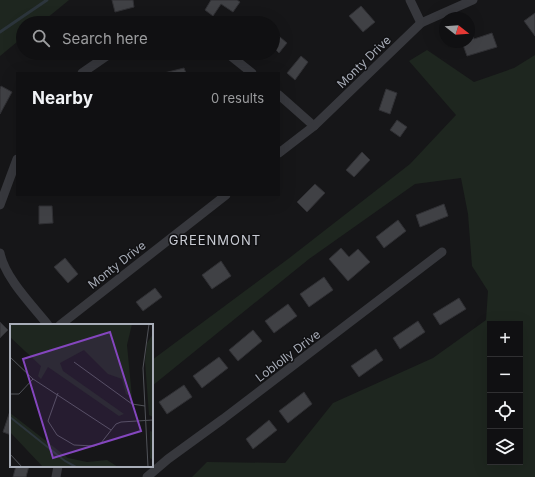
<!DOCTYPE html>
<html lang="en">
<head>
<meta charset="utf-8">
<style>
  :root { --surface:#101012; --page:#1e1e20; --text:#f1f3f6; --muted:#9c9d9f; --line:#303032 }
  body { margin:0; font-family:Inter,sans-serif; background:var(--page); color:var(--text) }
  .controls { position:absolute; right:12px; bottom:12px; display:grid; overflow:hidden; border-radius:0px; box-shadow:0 4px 16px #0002 }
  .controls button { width:36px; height:36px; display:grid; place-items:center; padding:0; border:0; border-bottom:1px solid var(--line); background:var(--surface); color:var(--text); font:20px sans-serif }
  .compass { position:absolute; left:439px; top:12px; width:36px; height:36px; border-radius:50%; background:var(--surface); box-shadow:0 4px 16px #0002; rotate:107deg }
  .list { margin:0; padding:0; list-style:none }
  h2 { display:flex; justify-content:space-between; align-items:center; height:52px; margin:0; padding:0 16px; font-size:17px }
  h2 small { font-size:13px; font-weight:400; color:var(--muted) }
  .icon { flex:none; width:22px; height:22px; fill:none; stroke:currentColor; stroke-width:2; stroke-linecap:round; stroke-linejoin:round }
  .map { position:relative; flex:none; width:535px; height:477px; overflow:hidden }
  .search { position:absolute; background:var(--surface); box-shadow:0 4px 16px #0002; left:16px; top:16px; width:264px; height:44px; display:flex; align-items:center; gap:10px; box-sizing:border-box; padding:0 14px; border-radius:22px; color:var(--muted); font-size:15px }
  .panel { position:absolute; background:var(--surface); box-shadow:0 4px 16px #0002; left:16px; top:72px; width:264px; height:124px; border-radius:0px }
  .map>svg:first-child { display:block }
</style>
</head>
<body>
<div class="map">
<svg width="535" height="477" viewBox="0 0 535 477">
  <rect width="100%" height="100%" fill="#161618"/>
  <g fill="#1e261f" fill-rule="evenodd">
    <polygon points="0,0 69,0 41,23 23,23 23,37 0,56"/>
    <path d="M427,50L474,82L514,68L535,55V477H192L207,462L285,463L333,403L433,358L486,320L488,291L472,266L468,214L461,178L415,184L309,259L152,386V360L288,259L410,164L456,115L409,61ZM490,324H520V462H490Z"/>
  </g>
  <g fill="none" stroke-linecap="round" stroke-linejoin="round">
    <polyline stroke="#2c353c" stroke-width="3" points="0,32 47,0"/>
  </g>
  <g fill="#404145" stroke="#303034">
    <polygon points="112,0 133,0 134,7 115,12"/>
    <polygon points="211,0 237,0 240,2 233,12 221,4 213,16 205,10"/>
    <polygon points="361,6 375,22 363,32 349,16"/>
    <polygon points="535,13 535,36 524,21"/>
    <polygon points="273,31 287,43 279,53 273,47"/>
    <polygon points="492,33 497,47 467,56 462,42 469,42 469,36 472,35 474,39"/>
    <polygon points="301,56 308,62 295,80 287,73"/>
    <polygon points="184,68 186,73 164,73"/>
    <polygon points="1,86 12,92 0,114 0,89"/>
    <polygon points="386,89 397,93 390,114 379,110"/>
    <polygon points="397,120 407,127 400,137 390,130"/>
    <polygon points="362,152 370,160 354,177 346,170"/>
    <polygon points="315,184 325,193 307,212 297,202"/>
    <polygon points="444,204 448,216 420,227 416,215"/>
    <polygon points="39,206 52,206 53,223 39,224"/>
    <polygon points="398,220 406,231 384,248 376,237"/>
    <polygon points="341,248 349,257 358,249 370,262 348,281 329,259"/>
    <polygon points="65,258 78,274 68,283 54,267"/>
    <polygon points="221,261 231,276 212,289 202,275"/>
    <polygon points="324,277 333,290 309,307 300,294"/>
    <polygon points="155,288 162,297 143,311 136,302"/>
    <polygon points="459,298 466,309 440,325 433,314"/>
    <polygon points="288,304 297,316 274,333 265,321"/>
    <polygon points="418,321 425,332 400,349 393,338"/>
    <polygon points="0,322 8,330 0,338"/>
    <polygon points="253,330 262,341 238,361 229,350"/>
    <polygon points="376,349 383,360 359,377 351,366"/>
    <polygon points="219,357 228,368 202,388 193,376"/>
    <polygon points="184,385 192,397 167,414 159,402"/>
    <polygon points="304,392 312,404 288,423 279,411"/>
    <polygon points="11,408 11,435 3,432"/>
    <polygon points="269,420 277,430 253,449 246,439"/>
    <polygon points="16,466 29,466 26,477 13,477"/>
  </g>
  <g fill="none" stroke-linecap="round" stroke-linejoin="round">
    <g stroke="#37383d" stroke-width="9">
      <polyline points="410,0 421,23"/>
      <polyline points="227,53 252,73"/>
      <polyline points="82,73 111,53"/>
      <polyline points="279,95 314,126"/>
      <polyline points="279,153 314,126 421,23 473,0"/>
      <polyline points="0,205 17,159"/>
      <path d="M0,253C5,278 32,305 48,325"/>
      <polyline points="60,325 226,195"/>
      <polyline points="56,477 58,466"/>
      <polyline points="147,477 168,459 223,419 442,252"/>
    </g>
  </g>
  <g text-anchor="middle" stroke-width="3" stroke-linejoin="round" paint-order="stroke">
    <g font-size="12" fill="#a8adb8" stroke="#111113">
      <text transform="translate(364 62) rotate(-44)" y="4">Monty Drive</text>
      <text transform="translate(117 265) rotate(-38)" y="4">Monty Drive</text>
      <text transform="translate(288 356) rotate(-37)" y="4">Loblolly Drive</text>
    </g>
    <g font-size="13" letter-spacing="1" fill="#c9ccd4" stroke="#111113">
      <text x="215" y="245">GREENMONT</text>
    </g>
  </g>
  <g transform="translate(10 324)">
    <rect width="143" height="143" fill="#161618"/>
    <path d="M0,0H122L117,21L122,73L116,70L112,55L98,50L74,26L50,39L53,47L114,90L109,92L38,43L31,55L28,52L31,42L0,13ZM143,10V93L139,91L135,37L137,19ZM0,89L58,134L77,138L97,136L108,143H33L0,108ZM140,107L143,108V136L140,134Z" fill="#1e261f"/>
    <path fill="none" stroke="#2c353c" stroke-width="2" d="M0,93L55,137L66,143"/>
    <path fill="none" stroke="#505258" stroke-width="1" d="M0,33L23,55L101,106M64,38L122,80L135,82M48,69L38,97L47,111L64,121L84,122L91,119L106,100L111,98L143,96M0,70H9L23,55M0,130L12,143M138,143L133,44L139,0"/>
    <path fill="#8446be" fill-opacity="0.15" stroke="#8446be" stroke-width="2" d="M100,8L131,107L43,134L13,35Z"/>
    <rect width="143" height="143" fill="none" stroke="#a8adb8" stroke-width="2"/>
  </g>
</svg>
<div class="controls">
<button>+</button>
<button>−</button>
<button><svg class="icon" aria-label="locate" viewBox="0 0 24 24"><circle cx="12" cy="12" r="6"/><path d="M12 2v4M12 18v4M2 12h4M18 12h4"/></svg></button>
<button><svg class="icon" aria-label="layers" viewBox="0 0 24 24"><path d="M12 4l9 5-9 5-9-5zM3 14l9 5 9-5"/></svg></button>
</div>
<svg class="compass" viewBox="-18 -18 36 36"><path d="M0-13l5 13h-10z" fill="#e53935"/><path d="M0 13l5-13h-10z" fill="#9c9d9f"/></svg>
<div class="search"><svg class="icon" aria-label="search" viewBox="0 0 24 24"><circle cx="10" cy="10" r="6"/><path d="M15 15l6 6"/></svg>Search here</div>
<section class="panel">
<h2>Nearby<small>0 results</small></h2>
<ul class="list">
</ul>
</section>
</div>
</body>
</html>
